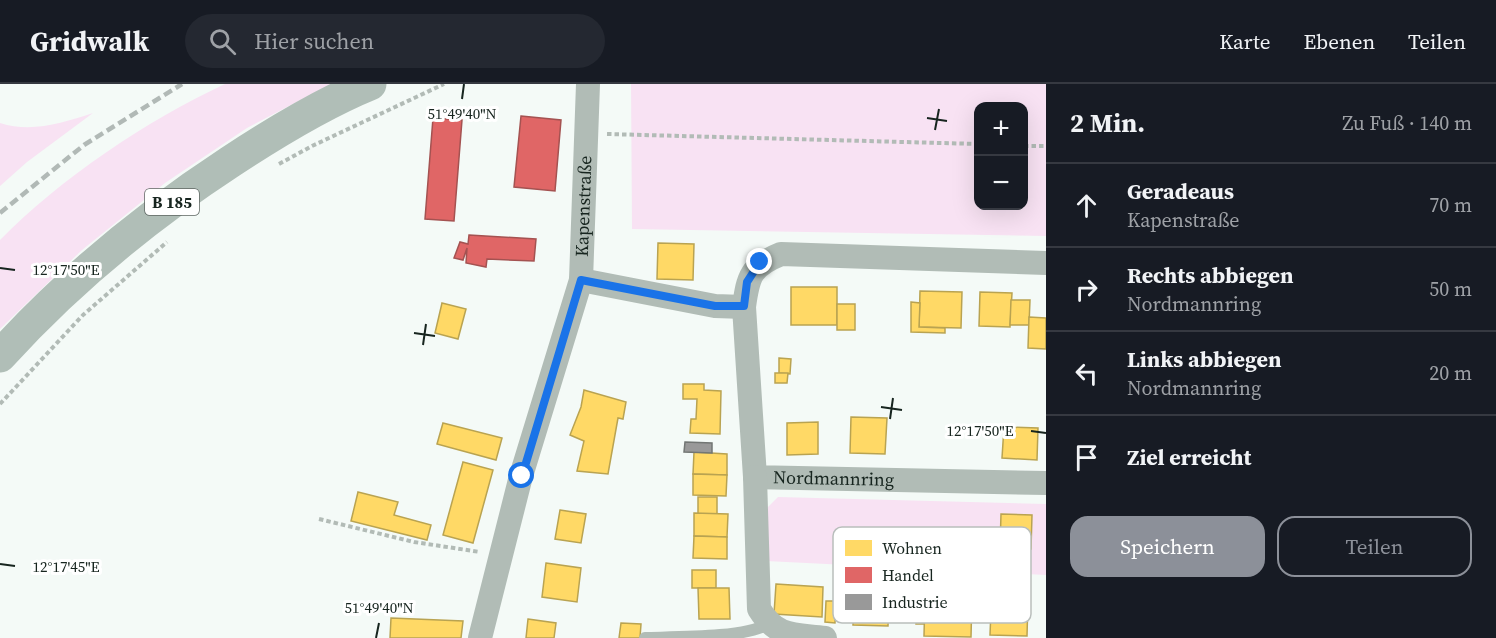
<!DOCTYPE html>
<html lang="de">
<head>
<meta charset="utf-8">
<style>
  :root { --surface:#171b24; --page:#242831; --text:#f1f3f6; --muted:#9ea1a6; --line:#363941; --accent:#8c9099 }
  body { margin:0; font-family:"Source Serif 4",serif; background:var(--page); color:var(--text) }
  .controls { position:absolute; right:18px; top:18px; display:grid; overflow:hidden; border-radius:12px; box-shadow:0 6px 24px #0002 }
  .controls button { width:54px; height:54px; display:grid; place-items:center; padding:0; border:0; border-bottom:2px solid var(--line); background:var(--surface); color:var(--text); font:30px sans-serif }
  .stop { position:absolute; width:18px; height:18px; margin:-14px; border:4px solid #1a73e8; border-radius:50%; background:#fff }
  .stop.end { background:#1a73e8; border-color:#fff; box-shadow:0 2px 6px #0008 }
  .list { margin:0; padding:0; list-style:none }
  h2 { display:flex; justify-content:space-between; align-items:center; height:78px; margin:0; padding:0 24px; font-size:26px }
  h2 small { font-size:20px; font-weight:400; color:var(--muted) }
  .list li { display:grid; grid-template-columns:39px 1fr auto; gap:18px; align-items:center; box-sizing:border-box; height:84px; padding:0 24px; border-top:2px solid var(--line) }
  .list b { display:block; font-size:22px; white-space:nowrap }
  .list p { margin:0; font-size:20px; white-space:nowrap; color:var(--muted) }
  .list em { font-size:20px; font-style:normal; color:var(--muted) }
  .actions { display:flex; gap:12px; padding:18px 24px }
  .actions a { flex:1; padding:14px 0; border:2px solid var(--accent); border-radius:18px; text-align:center; font-size:21px; color:var(--accent) }
  .actions .main { background:var(--accent); color:#fff }
  .icon { flex:none; width:33px; height:33px; fill:none; stroke:currentColor; stroke-width:2; stroke-linecap:round; stroke-linejoin:round }
  .map { position:relative; flex:none; width:1046px; height:554px; overflow:hidden }
  header { display:flex; align-items:center; gap:36px; box-sizing:border-box; height:84px; padding:0 30px; background:var(--surface); border-bottom:2px solid var(--line) }
  header strong { font-size:28px }
  nav { display:flex; gap:33px; margin-inline-start:auto; font-size:21px }
  .search { width:420px; height:54px; background:var(--page); display:flex; align-items:center; gap:15px; box-sizing:border-box; padding:0 21px; border-radius:33px; color:var(--muted); font-size:22px }
  main { display:flex }
  aside { flex:1; background:var(--surface) }
  .map>svg:first-child { display:block }
</style>
</head>
<body>
<header>
<strong>Gridwalk</strong>
<div class="search"><svg class="icon" aria-label="search" viewBox="0 0 24 24"><circle cx="10" cy="10" r="6"/><path d="M15 15l6 6"/></svg>Hier suchen</div>
<nav><a>Karte</a><a>Ebenen</a><a>Teilen</a></nav>
</header>
<main>
<div class="map">
<svg width="1046" height="554" viewBox="0 0 1046 554">
  <rect width="100%" height="100%" fill="#f4faf7"/>
  <g fill="#f8e2f3" fill-rule="evenodd">
    <path d="M225,0H331L247,44L165,99L82,166L0,245V156C61,94 146,37 225,0Z"/>
    <path d="M631,0H1046V152L632,145ZM978,22H1024V122H978Z"/>
    <path d="M93,29L27,78L0,102V39C32,49 62,39 93,29Z"/>
    <polygon points="778,413 1046,420 1046,491 766,477 763,428"/>
  </g>
  <g fill="#ffd966" stroke="#b9a351" stroke-width="1.5">
    <polygon points="658,159 694,160 693,196 657,195"/>
    <rect x="791" y="203" width="46" height="38"/>
    <polygon points="920,207 962,208 961,244 919,243"/>
    <polygon points="980,208 1012,209 1010,243 979,242"/>
    <polygon points="1011,216 1030,216 1029,241 1010,241"/>
    <polygon points="911,218 920,219 919,243 945,244 945,249 911,248"/>
    <polygon points="442,219 466,225 458,255 435,249"/>
    <rect x="837" y="220" width="18" height="26"/>
    <polygon points="1029,233 1046,234 1046,265 1028,264"/>
    <polygon points="779,274 791,275 790,290 779,289"/>
    <polygon points="775,289 788,289 787,299 775,299"/>
    <polygon points="683,300 704,300 704,306 721,307 720,350 690,349 691,335 696,335 697,315 683,315"/>
    <polygon points="584,306 626,318 623,335 618,334 608,390 577,387 584,357 570,351 581,323"/>
    <polygon points="851,333 887,334 885,370 850,369"/>
    <polygon points="818,338 818,370 787,371 787,339"/>
    <polygon points="443,339 502,354 496,376 437,360"/>
    <polygon points="1004,343 1038,344 1037,376 1002,374"/>
    <polygon points="694,368 727,370 727,391 693,390"/>
    <polygon points="463,378 493,386 473,459 443,451"/>
    <polygon points="693,390 727,391 726,412 693,411"/>
    <polygon points="358,408 398,418 394,431 431,441 427,456 351,437"/>
    <rect x="698" y="413" width="19" height="17"/>
    <polygon points="560,426 586,430 581,459 555,455"/>
    <polygon points="694,429 728,430 727,453 694,452"/>
    <polygon points="1001,430 1032,431 1031,465 1000,464"/>
    <polygon points="694,452 727,453 727,475 693,474"/>
    <polygon points="546,479 581,484 577,518 542,513"/>
    <rect x="692" y="486" width="24" height="18"/>
    <polygon points="776,500 823,503 822,533 774,530"/>
    <polygon points="698,504 729,504 730,535 699,535"/>
    <polygon points="916,508 945,509 945,514 925,513 925,540 916,540"/>
    <polygon points="854,511 889,513 888,542 853,541"/>
    <polygon points="925,513 972,514 971,553 924,552"/>
    <polygon points="1010,515 1028,516 1027,552 990,551 991,526 1010,527"/>
    <polygon points="826,517 836,517 835,539 825,538"/>
    <polygon points="391,534 463,537 461,554 390,554"/>
    <polygon points="528,535 556,539 554,554 526,554"/>
    <polygon points="621,539 641,540 640,554 619,554"/>
  </g>
  <g fill="#e06666" stroke="#a45251" stroke-width="1.5">
    <polygon points="521,32 561,36 555,107 514,103"/>
    <polygon points="433,34 462,36 454,137 425,135"/>
    <polygon points="469,151 536,155 534,177 487,175 486,183 466,179 467,164 463,176 454,174 460,158 468,160"/>
  </g>
  <polygon fill="#999" stroke="#727674" stroke-width="1.5" points="685,358 712,359 712,369 684,368"/>
  <g fill="none" stroke-linecap="round" stroke-linejoin="round">
    <g stroke="#b2bbb6" stroke-width="4" stroke-dasharray="4.5 3" stroke-linecap="butt">
      <polyline points="607,50 978,60"/>
      <polyline points="1024,62 1046,62"/>
      <polyline points="279,80 312,62 444,0"/>
      <polyline points="0,320 83,231 167,158"/>
      <polyline points="319,435 414,458 480,468"/>
    </g>
    <path stroke="#b1bcb6" stroke-width="12" d="M645,554C676,553 745,554 768,540"/>
    <g stroke="#b1bcb6" stroke-width="24">
      <path id="s1" d="M1046,179L781,170C751,182 748,192 744,223L755,393L1046,399"/>
      <polyline points="581,196 715,222 744,223"/>
      <path d="M755,393L759,525C777,554 794,550 825,554"/>
      <path id="s2" d="M480,554L521,392L581,196L588,0"/>
    </g>
    <path stroke="#b0beb7" stroke-width="33" d="M0,272C68,197 146,133 230,78C274,49 321,20 370,0"/>
    <polyline stroke="#b1b9b6" stroke-width="4.5" stroke-dasharray="9 4.5" stroke-linecap="butt" points="0,129 84,61 182,0"/>
  </g>
  <g fill="none" stroke-linecap="round" stroke-linejoin="round">
    <polyline stroke="#1a73e8" stroke-width="8" points="522,392 581,196 715,222 744,222 747,198 760,178"/>
  </g>
  <path fill="none" stroke="#17251f" stroke-width="2" d="M462,15L464,0M927,34L947,37M935,46L939,25M0,184L15,186M414,249L435,252M423,261L426,240M881,323L902,326M890,335L893,314M1031,347L1046,349M0,480L15,482M376,554L379,539"/>
  <g text-anchor="middle" stroke-width="6" stroke-linejoin="round" paint-order="stroke">
    <rect fill="#fff" stroke="#5d6662" stroke-width="1.5" x="145" y="105" width="54" height="26" rx="4.5"/>
    <g font-size="16" font-weight="bold" fill="#17251f">
      <text x="172" y="124">B 185</text>
    </g>
    <g font-size="18" fill="#17251f" stroke="#fff">
      <text dy="6" stroke="none"><textPath href="#s2" startOffset="446">Kapenstraße</textPath></text>
      <text dy="6" stroke="none"><textPath href="#s1" startOffset="584">Nordmannring</textPath></text>
    </g>
  </g>
  <rect x="833" y="443" width="198" height="96" rx="9" fill="#fff" stroke="#b9bebc" stroke-width="1.5"/>
  <rect x="845" y="456" width="27" height="16" fill="#ffd966"/>
  <rect x="845" y="483" width="27" height="16" fill="#e06666"/>
  <rect x="845" y="510" width="27" height="16" fill="#999"/>
  <g font-size="16" fill="#17251f">
    <text x="882" y="470">Wohnen</text>
    <text x="882" y="497">Handel</text>
    <text x="882" y="524">Industrie</text>
  </g>
  <g font-size="15" text-anchor="middle" fill="#17251f" stroke="#fff" stroke-width="6" stroke-linejoin="round" paint-order="stroke">
    <text x="462" y="35">51°49'40"N</text>
    <text x="66" y="191">12°17'50"E</text>
    <text x="980" y="352">12°17'50"E</text>
    <text x="66" y="488">12°17'45"E</text>
    <text x="379" y="529">51°49'40"N</text>
  </g>
</svg>
<div class="controls">
<button>+</button>
<button>−</button>
</div>
<div class="stop" style="left:522px;top:392px"></div>
<div class="stop end" style="left:760px;top:178px"></div>
</div>
<aside>
<h2>2 Min.<small>Zu Fuß · 140 m</small></h2>
<ul class="list">
<li><svg class="icon" aria-label="ahead" viewBox="0 0 24 24"><path d="M12 20V5M6 11l6-6 6 6"/></svg><div><b>Geradeaus</b><p>Kapenstraße</p></div><em>70 m</em></li>
<li><svg class="icon" aria-label="right" viewBox="0 0 24 24"><path d="M7 20v-9h11M14 6l5 5-5 5"/></svg><div><b>Rechts abbiegen</b><p>Nordmannring</p></div><em>50 m</em></li>
<li><svg class="icon" aria-label="left" viewBox="0 0 24 24"><path d="M17 20v-9H6M10 6l-5 5 5 5"/></svg><div><b>Links abbiegen</b><p>Nordmannring</p></div><em>20 m</em></li>
<li><svg class="icon" aria-label="arrive" viewBox="0 0 24 24"><path d="M6 21V4h12l-3 4 3 4H6"/></svg><div><b>Ziel erreicht</b></div></li>
</ul>
<div class="actions"><a class="main">Speichern</a><a>Teilen</a></div>
</aside>
</main>
</body>
</html>
